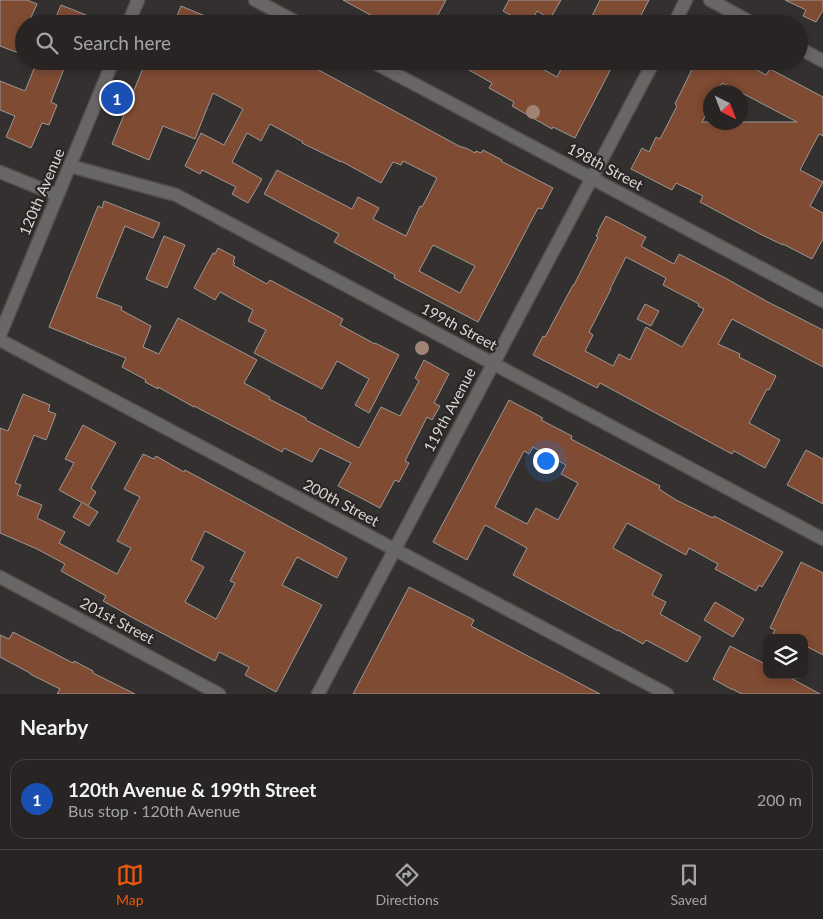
<!DOCTYPE html>
<html lang="en">
<head>
<meta charset="utf-8">
<style>
  :root { --surface:#272423; --page:#333030; --text:#f1f3f6; --muted:#a4a4a6; --line:#434141; --accent:#ea580c }
  body { margin:0; font-family:Lato,sans-serif; background:var(--page); color:var(--text) }
  .controls { position:absolute; right:15px; bottom:15px; display:grid; overflow:hidden; border-radius:10px; box-shadow:0 2px 8px #0003 }
  .controls button { width:45px; height:45px; display:grid; place-items:center; padding:0; border:0; border-bottom:1px solid var(--line); background:var(--surface); color:var(--text); font:25px sans-serif }
  .compass { position:absolute; left:703px; top:85px; width:45px; height:45px; border-radius:50%; background:var(--surface); box-shadow:0 2px 8px #0003; rotate:138deg }
  .you { position:absolute; left:545px; top:460px; width:18px; height:18px; margin:-12px; border:4px solid #fff; border-radius:50%; background:#1a73e8; box-shadow:0 0 0 8px #1a73e833 }
  .badge { display:grid; place-items:center; width:32px; height:32px; border-radius:50%; background:var(--accent); color:#fff; font-size:16px; font-weight:700 }
  .pin { position:absolute; translate:-50% -50%; border:2px solid #fff; box-shadow:0 1px 5px #0006 }
  .list { margin:0; padding:0; list-style:none }
  h2 { display:flex; justify-content:space-between; align-items:center; height:65px; margin:0; padding:0 20px; font-size:21px }
  h2 small { font-size:16px; font-weight:400; color:var(--muted) }
  .list li { display:grid; grid-template-columns:32px 1fr auto; gap:15px; align-items:center; box-sizing:border-box; height:80px; margin:0 10px 10px; padding:0 10px; border:1px solid var(--line); border-radius:15px }
  .list b { display:block; font-size:19px; white-space:nowrap }
  .list p { margin:0; font-size:16px; white-space:nowrap; color:var(--muted) }
  .list em { font-size:16px; font-style:normal; color:var(--muted) }
  .icon { flex:none; width:28px; height:28px; fill:none; stroke:currentColor; stroke-width:2; stroke-linecap:round; stroke-linejoin:round }
  .map { position:relative; flex:none; width:823px; height:694px; overflow:hidden }
  .search { position:absolute; background:var(--surface); box-shadow:0 2px 8px #0003; left:15px; right:15px; top:15px; height:55px; display:flex; align-items:center; gap:12px; box-sizing:border-box; padding:0 18px; border-radius:28px; color:var(--muted); font-size:19px }
  .sheet { height:155px; background:var(--surface) }
  nav { display:flex; justify-content:space-around; align-items:center; box-sizing:border-box; height:70px; border-top:1px solid var(--line); background:var(--surface); font-size:14px; color:var(--muted) }
  nav a { display:grid; justify-items:center; gap:2px }
  nav .on { color:var(--accent) }
  .map>svg:first-child { display:block }
</style>
</head>
<body>
<div class="map">
<svg width="823" height="694" viewBox="0 0 823 694">
  <rect width="100%" height="100%" fill="#34302f"/>
  <g fill="#7f4b33" stroke="#9c9896" fill-rule="evenodd">
    <polygon points="0,0 27,0 37,4 28,24 24,24 24,55 0,46"/>
    <polygon points="343,0 446,0 433,24 387,24"/>
    <polygon points="509,0 561,0 550,19 537,11 530,24 526,24 503,11"/>
    <polygon points="600,0 649,0 638,21 631,18 629,24 588,24"/>
    <polygon points="785,0 823,0 823,10 816,22 803,16 806,10"/>
    <polygon points="61,5 106,23 106,24 53,24"/>
    <polygon points="181,6 222,23 222,24 174,24"/>
    <polygon points="37,61 67,61 51,102 57,105 49,125 42,123 31,148 6,137 15,116 0,110 0,81 25,91"/>
    <path d="M146,61H302L459,146L465,148H466L475,153L476,151L481,153L483,150L502,160L501,161L553,188L542,209L538,208L478,322L394,278L395,275L334,242L339,234L264,194L277,170L352,209L358,197L379,208L373,219L406,236L420,206L422,207L437,178L403,161L401,165L393,162L381,183L341,161V162L302,143L303,142L270,124L261,141L247,133L232,162L262,179L248,203L232,194L236,187L202,170L200,174L185,166L201,133L224,145L243,109L213,93L195,139L163,126L149,160L112,144ZM433,245L475,266L460,293L419,271Z"/>
    <polygon points="453,61 523,61 532,67 534,64 557,77 565,61 615,61 575,138 553,127 552,129 512,106 514,102 489,88 492,83"/>
    <path d="M696,61H741L766,75L770,69L823,97V136L819,134L800,170L823,182L810,206L823,213V239L812,259L783,244V245L760,234L700,202L703,196L676,183L672,190L631,169L642,148L649,152L656,137L660,139L677,106L675,104ZM722,83L740,92L797,122H702L710,107V92H718Z"/>
    <polygon points="104,201 160,223 153,238 125,226 96,297 122,307 121,310 151,326 143,347 159,354 178,318 257,360 244,383 270,397 269,399 306,418 306,420 359,448 381,407 400,416 419,381 415,378 424,360 449,374 434,403 440,406 432,420 427,417 405,461 409,463 399,482 395,480 380,508 338,486 351,463 320,448 312,462 284,448 282,452 194,406 194,407 158,387 158,389 145,382 146,380 122,367 126,358 87,343 88,343 49,327 98,206 102,208"/>
    <path d="M606,216L646,237L641,246L674,264L679,254L727,279L766,301L823,330V367L732,319L718,344L740,354L739,357L776,376L769,390L767,389L749,423L780,440L765,468L734,451L732,454L600,383L597,388L533,355L543,336L545,337L573,285H574L598,237L596,236L599,231H598ZM626,257L666,278L663,285L699,304L698,306L704,309L682,347L646,327L630,360L619,354L613,366L585,351L593,335L589,332L611,289H610Z"/>
    <polygon points="164,236 185,245 167,288 146,279"/>
    <polygon points="218,248 235,257 233,262 235,263 233,265 267,284 270,280 343,319 340,325 375,344 375,343 399,355 369,413 355,405 369,379 337,361 322,389 254,353 266,330 248,321 253,310 220,292 215,300 194,288 213,253 215,254"/>
    <polygon points="645,304 659,311 651,326 637,319"/>
    <path d="M23,394L50,405L48,411L56,414L46,440L34,435L15,483L21,485L17,495L42,505L37,518L65,532L59,543L117,574L131,548L117,541L140,497L124,489L143,454L154,459L156,456L184,472L185,470L347,558L337,578L297,557L282,585L322,605L276,692L245,675L249,667L219,652L215,661L135,619L103,601L106,596L61,571L65,564L37,549L0,533V428L8,431ZM205,531L245,552L230,581L235,583L216,619L185,602L204,567L191,560Z"/>
    <path d="M509,400L543,418L541,420L572,436L571,439L660,486L659,489L676,500L713,518L714,516L783,552L762,587L759,585L756,591L715,569L718,564L689,548L686,555L627,523L613,548L662,575L652,595L666,602L660,614L701,637L687,662L646,640L643,644L618,630V631L513,575L527,548L485,525L467,560L433,542ZM533,447L566,465L561,474L578,483L558,520L536,508L527,524L495,507L524,451L529,454Z"/>
    <polygon points="83,425 116,443 91,488 96,492 88,506 59,490 74,463 65,459"/>
    <polygon points="806,450 823,459 823,504 787,485"/>
    <polygon points="82,502 98,512 89,526 73,517"/>
    <polygon points="801,562 823,573 823,655 804,645 804,638 771,638 775,630 770,628"/>
    <polygon points="409,587 474,620 471,626 600,694 353,694"/>
    <polygon points="715,602 744,619 733,637 704,620"/>
    <polygon points="13,632 73,663 74,661 93,671 93,673 135,694 57,694 60,689 30,674 30,673 0,657 0,635 9,639"/>
    <polygon points="730,646 767,665 767,675 785,675 820,694 742,694 732,689 731,689 713,679"/>
  </g>
  <g fill="none" stroke-linecap="round" stroke-linejoin="round">
    <g stroke="#524e4d" stroke-width="15">
      <g id="minor">
        <polyline points="255,0 300,24"/>
        <polyline points="710,0 754,24"/>
        <polyline points="674,24 686,0"/>
        <polyline points="799,48 823,61"/>
        <polyline points="371,61 823,301"/>
        <polyline points="70,166 176,195 823,539"/>
        <polyline points="0,172 57,195"/>
        <polyline points="0,340 667,694"/>
        <polyline points="0,577 219,694"/>
        <polyline points="318,694 654,61"/>
      </g>
    </g>
    <g stroke="#524e4d" stroke-width="15">
      <g id="tertiary">
        <polyline points="128,24 138,0"/>
        <polyline points="0,335 113,61"/>
      </g>
    </g>
    <use href="#minor" stroke="#696766" stroke-width="12"/>
    <use href="#tertiary" stroke="#696766" stroke-width="12"/>
  </g>
  <g fill="#a18376">
    <circle cx="533" cy="112" r="7"/>
    <circle cx="422" cy="348" r="7"/>
  </g>
  <g text-anchor="middle" stroke-width="4.5" stroke-linejoin="round" paint-order="stroke">
    <g font-size="15" fill="#dad7d6" stroke="#2a2625">
      <text transform="translate(605 167) rotate(28)" y="5">198th Street</text>
      <text transform="translate(42 192) rotate(-67)" y="5">120th Avenue</text>
      <text transform="translate(459 327) rotate(28)" y="5">199th Street</text>
      <text transform="translate(450 410) rotate(-62)" y="5">119th Avenue</text>
      <text transform="translate(341 503) rotate(28)" y="5">200th Street</text>
      <text transform="translate(117 621) rotate(28)" y="5">201st Street</text>
    </g>
  </g>
</svg>
<div class="controls">
<button><svg class="icon" aria-label="layers" viewBox="0 0 24 24"><path d="M12 4l9 5-9 5-9-5zM3 14l9 5 9-5"/></svg></button>
</div>
<svg class="compass" viewBox="-18 -18 36 36"><path d="M0-13l5 13h-10z" fill="#e53935"/><path d="M0 13l5-13h-10z" fill="#a4a4a6"/></svg>
<div class="you"></div>
<div class="pin badge" style="left:117px;top:98px;background:#1a4fb4">1</div>
<div class="search"><svg class="icon" aria-label="search" viewBox="0 0 24 24"><circle cx="10" cy="10" r="6"/><path d="M15 15l6 6"/></svg>Search here</div>
</div>
<section class="sheet">
<h2>Nearby<small></small></h2>
<ul class="list">
<li><span class="badge" style="background:#1a4fb4">1</span><div><b>120th Avenue &amp; 199th Street</b><p>Bus stop · 120th Avenue</p></div><em>200 m</em></li>
</ul>
</section>
<nav>
<a class="on"><svg class="icon" aria-label="map" viewBox="0 0 24 24"><path d="M3 6l6-2 6 2 6-2v14l-6 2-6-2-6 2zM9 4v14M15 6v14"/></svg>Map</a>
<a><svg class="icon" aria-label="directions" viewBox="0 0 24 24"><path d="M12 3l9 9-9 9-9-9zM9 14v-3h6M13 9l2 2-2 2"/></svg>Directions</a>
<a><svg class="icon" aria-label="saved" viewBox="0 0 24 24"><path d="M7 4h10v16l-5-4-5 4z"/></svg>Saved</a>
</nav>
</body>
</html>
